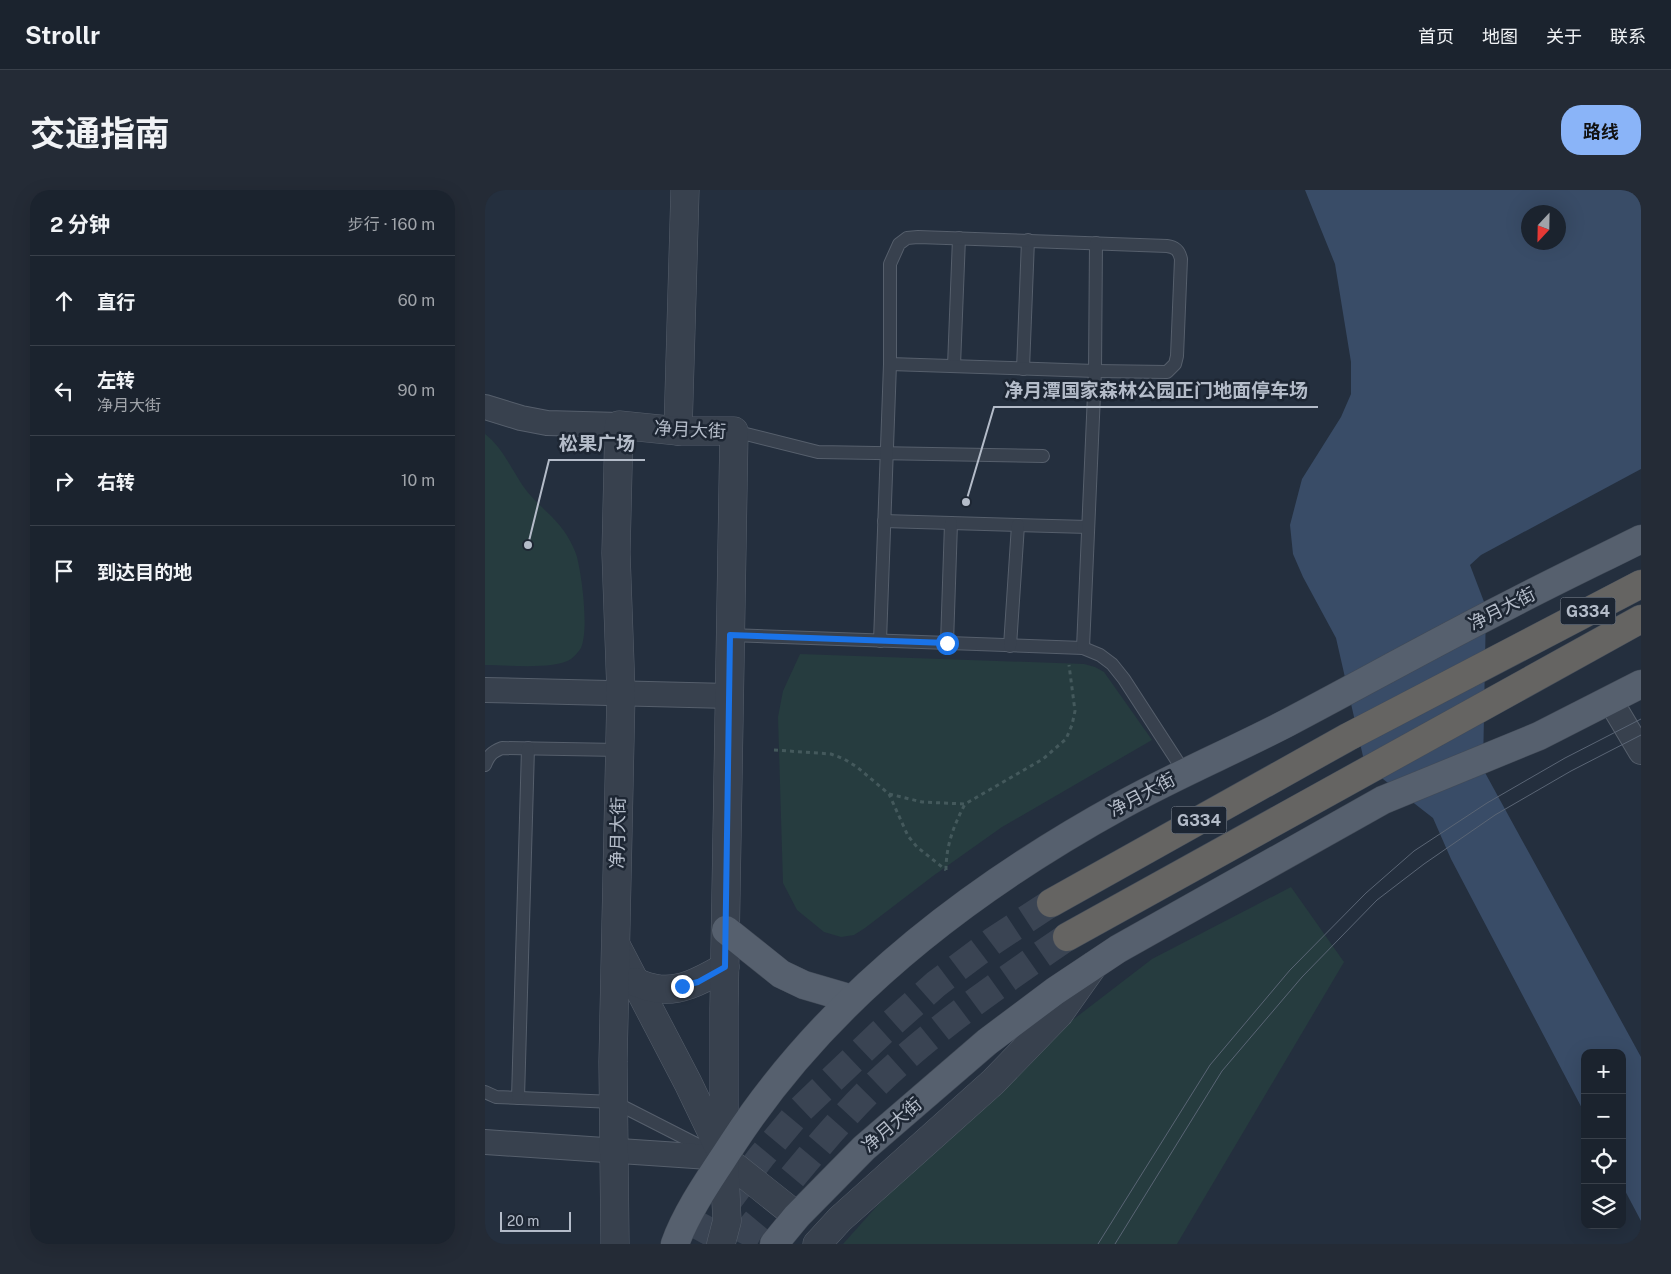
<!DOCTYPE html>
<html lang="zh">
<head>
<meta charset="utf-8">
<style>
  :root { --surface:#1b232e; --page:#242b36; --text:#f1f3f6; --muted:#a0a4aa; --line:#39404a; --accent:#8ab4f8 }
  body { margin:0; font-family:"Public Sans","Noto Sans SC",sans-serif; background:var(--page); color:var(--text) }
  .controls { position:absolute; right:15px; bottom:15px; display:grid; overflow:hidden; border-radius:10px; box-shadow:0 5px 20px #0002 }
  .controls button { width:45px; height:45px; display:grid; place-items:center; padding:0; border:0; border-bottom:1px solid var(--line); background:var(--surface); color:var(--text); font:25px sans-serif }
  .compass { position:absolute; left:1036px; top:15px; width:45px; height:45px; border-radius:50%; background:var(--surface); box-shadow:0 5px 20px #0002; rotate:202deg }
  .scale { position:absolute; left:15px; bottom:12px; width:71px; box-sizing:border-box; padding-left:5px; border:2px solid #b4bcc9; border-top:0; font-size:14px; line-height:18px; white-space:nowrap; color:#b4bcc9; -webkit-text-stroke:4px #1d2633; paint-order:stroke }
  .stop { position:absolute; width:15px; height:15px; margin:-11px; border:4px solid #1a73e8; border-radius:50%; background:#fff }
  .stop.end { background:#1a73e8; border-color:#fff; box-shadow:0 1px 5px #0008 }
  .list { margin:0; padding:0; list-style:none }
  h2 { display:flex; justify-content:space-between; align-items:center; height:65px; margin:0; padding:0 20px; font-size:21px }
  h2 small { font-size:16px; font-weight:400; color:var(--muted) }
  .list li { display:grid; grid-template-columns:32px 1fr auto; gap:15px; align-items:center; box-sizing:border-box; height:90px; padding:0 20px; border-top:1px solid var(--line) }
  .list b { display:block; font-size:19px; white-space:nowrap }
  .list p { margin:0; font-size:16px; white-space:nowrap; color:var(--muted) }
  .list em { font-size:16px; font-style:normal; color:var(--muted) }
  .icon { flex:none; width:28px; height:28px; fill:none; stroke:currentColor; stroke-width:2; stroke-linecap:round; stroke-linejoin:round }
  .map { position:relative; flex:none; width:1156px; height:1054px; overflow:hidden; border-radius:20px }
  header { display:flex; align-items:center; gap:30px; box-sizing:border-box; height:70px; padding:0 25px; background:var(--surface); border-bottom:1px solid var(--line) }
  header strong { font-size:24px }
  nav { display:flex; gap:28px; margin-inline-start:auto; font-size:18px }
  .intro { display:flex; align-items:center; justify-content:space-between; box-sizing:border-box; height:120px; padding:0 30px }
  h1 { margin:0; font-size:35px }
  .button { padding:12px 22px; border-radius:20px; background:var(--accent); color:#111; font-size:18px; font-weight:700 }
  main { display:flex; gap:30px; padding:0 30px }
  aside { flex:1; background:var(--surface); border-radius:20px; box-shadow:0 5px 20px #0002 }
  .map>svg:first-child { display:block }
</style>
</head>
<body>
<header>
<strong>Strollr</strong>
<nav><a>首页</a><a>地图</a><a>关于</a><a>联系</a></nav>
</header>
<div class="intro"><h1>交通指南</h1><a class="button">路线</a></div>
<main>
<aside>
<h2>2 分钟<small>步行 · 160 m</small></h2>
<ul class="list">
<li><svg class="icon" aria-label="ahead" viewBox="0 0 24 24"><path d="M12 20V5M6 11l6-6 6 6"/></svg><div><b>直行</b></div><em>60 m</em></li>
<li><svg class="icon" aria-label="left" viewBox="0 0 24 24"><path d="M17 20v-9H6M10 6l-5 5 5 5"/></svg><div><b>左转</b><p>净月大街</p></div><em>90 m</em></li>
<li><svg class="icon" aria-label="right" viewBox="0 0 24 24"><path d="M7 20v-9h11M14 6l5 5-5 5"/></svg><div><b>右转</b></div><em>10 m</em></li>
<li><svg class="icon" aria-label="arrive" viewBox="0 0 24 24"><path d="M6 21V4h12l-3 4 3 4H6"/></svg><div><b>到达目的地</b></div></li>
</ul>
</aside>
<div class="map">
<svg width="1156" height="1054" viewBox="0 0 1156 1054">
  <rect width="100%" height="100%" fill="#242f3e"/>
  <g fill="#263c3f">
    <path d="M0,244C17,257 26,278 38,296C50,314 69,325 81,344C85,350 90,360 92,367C97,387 104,439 96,458C94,461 89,467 86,469C70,480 21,475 0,475Z"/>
    <polygon points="315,464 599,474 610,477 619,482 667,550 517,637 448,686 380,738 369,745 356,747 339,742 312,720 298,693 293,527 298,501"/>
    <polygon points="806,697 859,772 692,1054 358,1054 409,997 529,875 667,769"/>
  </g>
  <path fill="#394c67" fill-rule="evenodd" d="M820,0H1156V279L996,365L985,375L1001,417L998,579L1156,867V1031L1137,995V863H1100V924L966,669L948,628L880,575L851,448L818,387L808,364L805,335L817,289L856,227L866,204V172L850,74ZM1044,22H1074V52H1044Z"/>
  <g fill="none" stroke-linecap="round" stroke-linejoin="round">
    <g stroke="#3a4453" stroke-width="28" stroke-dasharray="28 14" stroke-linecap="butt">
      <polyline points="218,1054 237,1019 276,967 316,919 397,842 451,794 508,751 566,713"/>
      <path d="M257,1054L264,1040C303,993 341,944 385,900C444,842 514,794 582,747"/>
    </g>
    <g stroke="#565f6c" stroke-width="14">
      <g id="service">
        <polyline points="469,176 474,48"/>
        <polyline points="538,179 543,50"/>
        <polyline points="249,241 333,262 558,266"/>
        <polyline points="399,331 603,337"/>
        <polyline points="245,445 598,458 615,465 627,474 639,489 700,583"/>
        <path d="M395,451L405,174V74L414,54L422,48L433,47L682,56C690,57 694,60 696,69L692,166L690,174L682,182L610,181L405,174"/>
        <polyline points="462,453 466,333"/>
        <polyline points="525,456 533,335"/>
        <polyline points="598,458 610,181 611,53"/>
        <path d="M0,575C4,565 7,562 17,558L134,560"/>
        <polyline points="0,902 11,907 129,912 225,961"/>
        <polyline points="33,908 43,558"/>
      </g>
    </g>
    <g stroke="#565f6c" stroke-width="26">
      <g id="minor">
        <polyline points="0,217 36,228 62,233 134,235"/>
        <polyline points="0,500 244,506"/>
        <polyline points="1125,510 1156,562"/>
        <polyline points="0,952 239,968"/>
      </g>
    </g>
    <g stroke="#565f6c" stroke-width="29">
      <g id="tertiary">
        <polyline points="193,241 200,0"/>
        <polyline points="132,757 203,893 239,968 312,1026"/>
        <path d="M150,792C156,794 162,797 169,798C194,804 219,789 240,777"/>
        <polyline points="130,1054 128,872 136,503 131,363 134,235 193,241 249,241 239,819 239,968 242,1031 236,1054"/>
        <polyline points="332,1054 355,1029 508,892 574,824 608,776"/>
      </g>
    </g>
    <g stroke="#414a57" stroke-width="29">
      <g id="primary">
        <polyline points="241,740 296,784 319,795 367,809"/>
        <path d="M190,1054C202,1020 228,984 248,953C343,807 486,698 637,615C691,585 748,561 802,533C876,494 949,453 1024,415C1068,392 1112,371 1156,349"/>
        <polyline points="289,1054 312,1026 379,958 502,852 570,801 633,759 898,610 1054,546 1156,494"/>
      </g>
    </g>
    <g stroke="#434c59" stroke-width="29">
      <g id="trunk">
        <polyline points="566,713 863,547 1156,394"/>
        <polyline points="582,747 1156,429"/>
      </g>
    </g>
    <g stroke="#44595c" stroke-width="3" stroke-dasharray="4 4" stroke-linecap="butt">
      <polyline points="289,560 346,564 359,569 372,577 404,604 423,646 432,657 461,680"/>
      <polyline points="404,604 437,612 480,614 558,569 581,549 587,535 590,521 584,475"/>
      <path d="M461,680C461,655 469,635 480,614"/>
    </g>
    <use href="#service" stroke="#38414e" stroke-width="12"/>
    <use href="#minor" stroke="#38414e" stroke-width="24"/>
    <use href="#tertiary" stroke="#38414e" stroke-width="28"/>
    <use href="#primary" stroke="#56606e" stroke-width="28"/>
    <use href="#trunk" stroke="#656462" stroke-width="28"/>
    <g stroke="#5a6575" stroke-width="1">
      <polyline points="613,1054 725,875 805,780 881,703 929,661 1002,613 1080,568 1156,529"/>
      <polyline points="630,1054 737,881 817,787 892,710 939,674 1010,625 1086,581 1156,545"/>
    </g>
  </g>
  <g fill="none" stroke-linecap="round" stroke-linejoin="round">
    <polyline stroke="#1a73e8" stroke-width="6" points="197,796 213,792 240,777 245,445 462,453"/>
  </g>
  <g text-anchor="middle" stroke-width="5" stroke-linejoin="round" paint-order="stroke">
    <g fill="#1d2633" stroke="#878f9c" stroke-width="1">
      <rect x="1075.5" y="407.5" width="55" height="27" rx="4"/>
      <rect x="686.5" y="616.5" width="55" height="27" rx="4"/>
    </g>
    <g font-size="16" font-weight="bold" fill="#b4bcc9">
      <text x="1103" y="427">G334</text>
      <text x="714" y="636">G334</text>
    </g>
    <g font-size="18" fill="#b4bcc9" stroke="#1d2633">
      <text transform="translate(205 240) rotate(3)" y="6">净月大街</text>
      <text transform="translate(1017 419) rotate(-27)" y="6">净月大街</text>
      <text transform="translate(657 605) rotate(-28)" y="6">净月大街</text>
      <text transform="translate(133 643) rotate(-89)" y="6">净月大街</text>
      <text transform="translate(407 935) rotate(-41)" y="6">净月大街</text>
    </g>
  </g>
  <path fill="none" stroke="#b4bcc9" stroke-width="2" d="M481 312L509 217H833M43 355L64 270H160"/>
  <g fill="#b4bcc9" stroke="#1d2633" stroke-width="2">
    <circle cx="481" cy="312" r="5"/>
    <circle cx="43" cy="355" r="5"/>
  </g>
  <g font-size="19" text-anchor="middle" font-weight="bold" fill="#b4bcc9" stroke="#1d2633" stroke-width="5" stroke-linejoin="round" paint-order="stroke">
    <text x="671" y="207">净月潭国家森林公园正门地面停车场</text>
    <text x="112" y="260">松果广场</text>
  </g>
</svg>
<div class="controls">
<button>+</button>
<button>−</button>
<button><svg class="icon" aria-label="locate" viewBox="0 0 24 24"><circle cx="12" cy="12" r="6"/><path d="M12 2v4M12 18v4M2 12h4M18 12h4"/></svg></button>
<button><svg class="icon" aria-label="layers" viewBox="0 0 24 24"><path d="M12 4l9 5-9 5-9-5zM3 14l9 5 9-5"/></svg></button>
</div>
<svg class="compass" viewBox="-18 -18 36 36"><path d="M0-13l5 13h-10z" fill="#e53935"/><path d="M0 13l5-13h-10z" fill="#a0a4aa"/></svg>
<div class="scale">20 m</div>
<div class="stop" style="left:462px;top:453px"></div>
<div class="stop end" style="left:197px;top:796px"></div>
</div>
</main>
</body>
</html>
